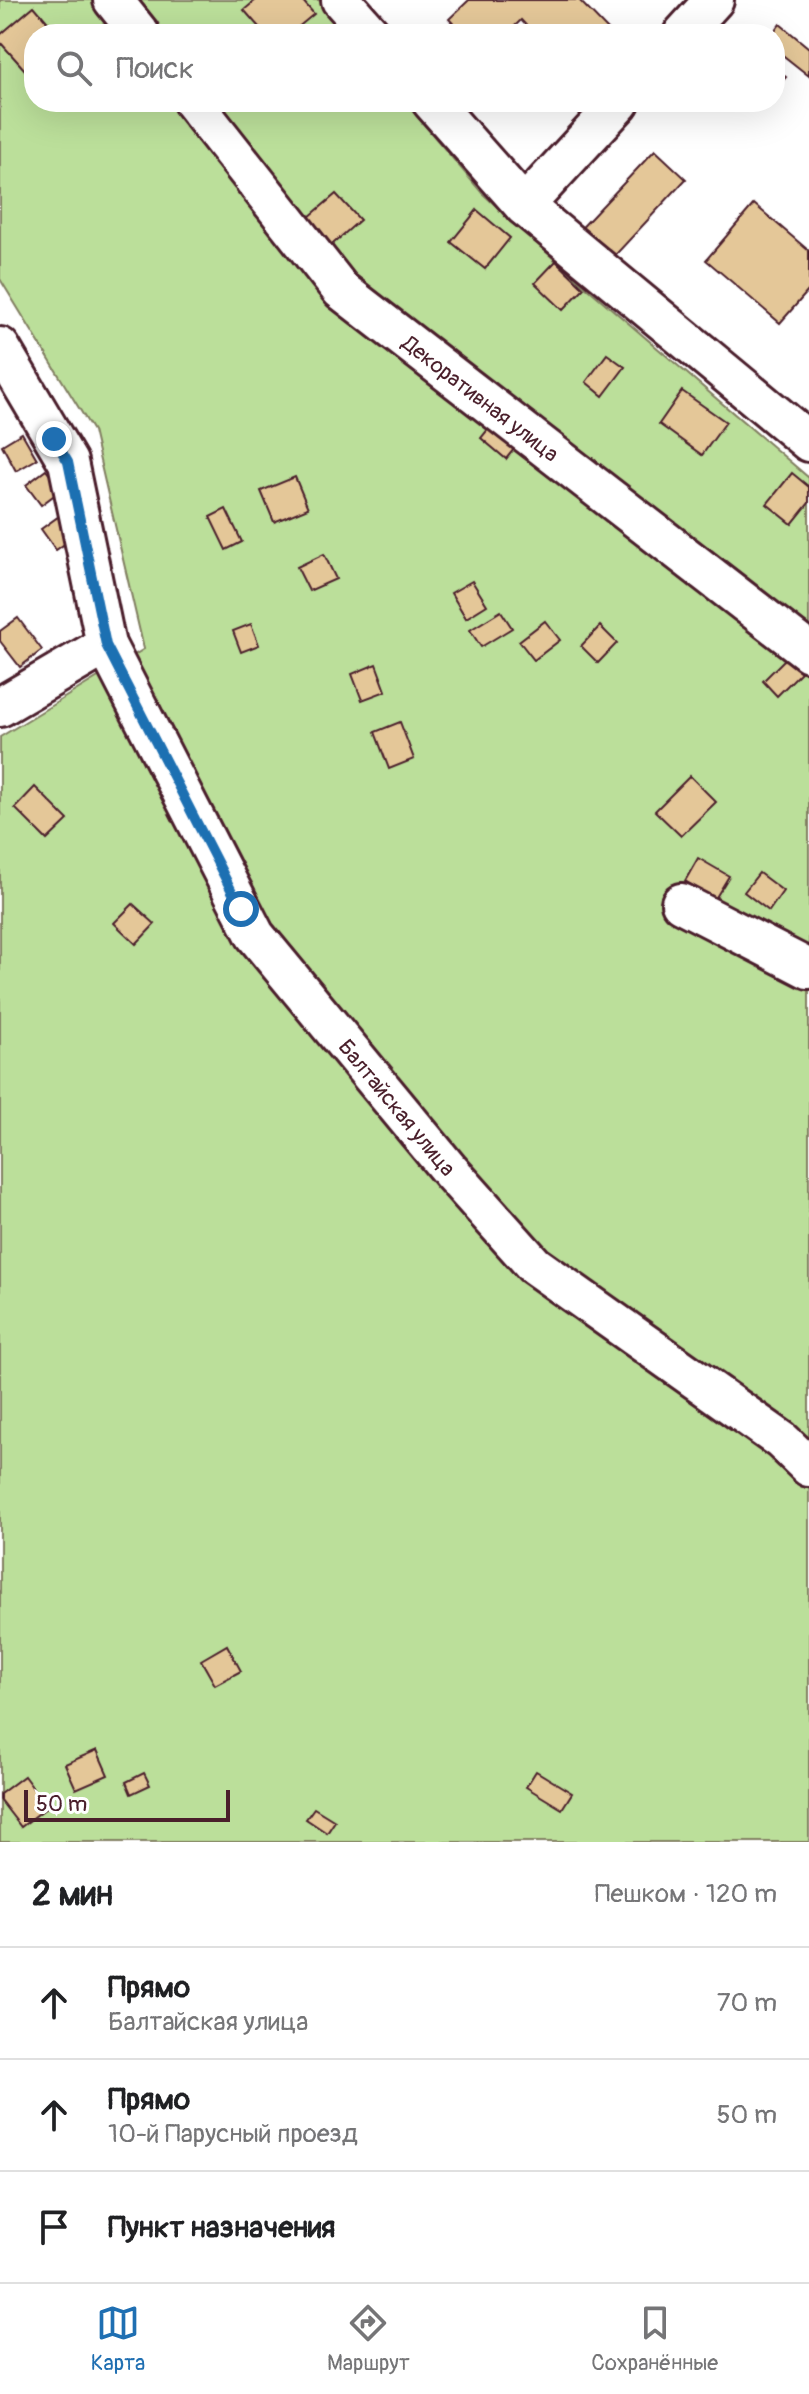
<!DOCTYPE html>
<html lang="ru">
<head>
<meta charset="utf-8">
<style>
  :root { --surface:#fff; --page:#f2f2f2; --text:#202124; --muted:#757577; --line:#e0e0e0; --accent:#1f6fb2 }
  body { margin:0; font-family:Pangolin,sans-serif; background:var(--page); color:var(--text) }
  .scale { position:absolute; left:24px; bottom:20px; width:206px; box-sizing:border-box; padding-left:8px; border:4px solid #4a1f2b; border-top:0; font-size:22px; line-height:28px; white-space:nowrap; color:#4a1f2b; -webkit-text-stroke:6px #fff; paint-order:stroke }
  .stop { position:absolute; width:24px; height:24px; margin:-18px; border:6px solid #1f6fb2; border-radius:50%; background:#fff }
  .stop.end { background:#1f6fb2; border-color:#fff; box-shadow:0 2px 8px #0008 }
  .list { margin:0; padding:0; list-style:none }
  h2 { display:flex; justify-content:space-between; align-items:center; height:104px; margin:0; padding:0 32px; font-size:34px }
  h2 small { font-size:26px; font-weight:400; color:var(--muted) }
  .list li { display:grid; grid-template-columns:52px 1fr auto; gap:24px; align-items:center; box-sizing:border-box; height:112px; padding:0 32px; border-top:2px solid var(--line) }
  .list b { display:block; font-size:30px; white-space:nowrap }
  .list p { margin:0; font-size:26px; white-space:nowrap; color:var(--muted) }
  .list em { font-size:26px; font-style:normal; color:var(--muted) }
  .icon { flex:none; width:44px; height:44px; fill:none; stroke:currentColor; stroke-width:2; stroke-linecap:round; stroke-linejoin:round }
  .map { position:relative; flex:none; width:809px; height:1842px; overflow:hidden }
  .search { position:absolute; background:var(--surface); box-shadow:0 8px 32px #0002; left:24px; right:24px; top:24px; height:88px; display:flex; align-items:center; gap:20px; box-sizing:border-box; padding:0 28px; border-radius:32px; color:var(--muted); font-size:30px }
  .sheet { height:440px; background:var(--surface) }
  nav { display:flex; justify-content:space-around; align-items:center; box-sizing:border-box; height:112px; border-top:2px solid var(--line); background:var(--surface); font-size:22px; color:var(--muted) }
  nav a { display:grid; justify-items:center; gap:4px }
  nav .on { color:var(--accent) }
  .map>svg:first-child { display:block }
</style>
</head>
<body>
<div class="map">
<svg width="809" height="1842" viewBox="0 0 809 1842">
  <rect width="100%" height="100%" fill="#fff"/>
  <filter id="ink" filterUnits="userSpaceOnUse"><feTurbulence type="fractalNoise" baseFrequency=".0125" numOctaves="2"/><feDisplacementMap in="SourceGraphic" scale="16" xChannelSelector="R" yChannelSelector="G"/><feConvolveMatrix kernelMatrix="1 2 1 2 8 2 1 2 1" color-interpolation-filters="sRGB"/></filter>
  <g filter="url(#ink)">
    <polygon fill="#bbdf9a" stroke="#827f62" stroke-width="2" points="0,0 319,0 348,34 34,34 34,102 405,102 482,193 556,261 809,478 809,1842 0,1842 0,737 144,649 93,431 0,279"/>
    <g fill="#e4c798" stroke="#4a1f2b" stroke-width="2">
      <polygon points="256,0 302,0 314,14 290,34 265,34 244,10"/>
      <polygon points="469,0 579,0 612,34 534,34 521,20 507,34 457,34 460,31 449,19"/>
      <polygon points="34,6 58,34 34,34 34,62 25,70 0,42 0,35"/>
      <polygon points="780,24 809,48 809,76 775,49 775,34 773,34"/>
      <polygon points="775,68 786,77 775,89"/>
      <polygon points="655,150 686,179 605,266 573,237"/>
      <polygon points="336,194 360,220 326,250 302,223"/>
      <polygon points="754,204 809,251 809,290 780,323 706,260"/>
      <polygon points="477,210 510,238 485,269 451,242"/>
      <polygon points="556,261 584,288 563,310 535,283"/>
      <polygon points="607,354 625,367 603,396 586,382"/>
      <polygon points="682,391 726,422 702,455 659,424"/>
      <polygon points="494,422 519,443 506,459 481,438"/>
      <polygon points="22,433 37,459 16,471 2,445"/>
      <polygon points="46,470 61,490 41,505 26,485"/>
      <polygon points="792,473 809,487 809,503 792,524 767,504"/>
      <polygon points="295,477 308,508 274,522 261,491"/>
      <polygon points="226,509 242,542 226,550 210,517"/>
      <polygon points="62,514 77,535 56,550 41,529"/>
      <polygon points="324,554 336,579 309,591 297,567"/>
      <polygon points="472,581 487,605 466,618 451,593"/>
      <polygon points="501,611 512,628 481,647 470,630"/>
      <polygon points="18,618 42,650 20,667 0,641 0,631"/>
      <polygon points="545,621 560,640 534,660 519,641"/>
      <polygon points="251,624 259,645 241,652 233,631"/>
      <polygon points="600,626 617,643 598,663 581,646"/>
      <polygon points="787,657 801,672 777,696 763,681"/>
      <polygon points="376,664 386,691 362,700 352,674"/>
      <polygon points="400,722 414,759 389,769 375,732"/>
      <polygon points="690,776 716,802 681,836 655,811"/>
      <polygon points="35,787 68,820 47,840 15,808"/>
      <polygon points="698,858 729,876 715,899 685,881"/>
      <polygon points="759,873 783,891 769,911 744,892"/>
      <polygon points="133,904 155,924 136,944 114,923"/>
      <polygon points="227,1645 241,1671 215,1685 201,1660"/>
      <polygon points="97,1750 108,1775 76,1789 65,1764"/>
      <polygon points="536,1771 572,1793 562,1809 526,1787"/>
      <polygon points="144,1773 150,1785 131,1794 126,1782"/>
      <polygon points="24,1776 47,1807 21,1827 0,1800 0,1794"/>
      <polygon points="314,1808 335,1821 327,1833 306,1819"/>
    </g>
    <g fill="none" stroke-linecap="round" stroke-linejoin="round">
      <g stroke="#4a1f2b" stroke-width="44">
        <g id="minor">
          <polyline points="113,0 140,34"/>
          <polyline points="341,0 371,34"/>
          <polyline points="683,34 714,0"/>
          <path id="s1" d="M193,102L341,290L809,652"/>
          <polyline points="432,102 524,206 809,442"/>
          <polyline points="524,206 620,102"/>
          <path id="s2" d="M0,347L68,462L106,645L255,935L450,1171L534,1265L781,1440L809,1467"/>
          <polyline points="0,707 106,645"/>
          <polyline points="681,903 809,969"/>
        </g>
      </g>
      <use href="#minor" stroke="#fff" stroke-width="38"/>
    </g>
  </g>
  <g fill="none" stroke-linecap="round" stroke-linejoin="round" filter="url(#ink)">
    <polyline stroke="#1f6fb2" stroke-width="10" points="54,439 68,462 106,645 241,909"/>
  </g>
  <g text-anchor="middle" stroke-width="6" stroke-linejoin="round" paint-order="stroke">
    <g font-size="22" fill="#4a1f2b" stroke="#fff">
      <text dy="8" stroke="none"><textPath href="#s1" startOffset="416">Декоративная улица</textPath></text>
      <text dy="8" stroke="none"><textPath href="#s2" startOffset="870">Балтайская улица</textPath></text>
    </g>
  </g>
</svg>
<div class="scale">50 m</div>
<div class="stop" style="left:241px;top:909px"></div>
<div class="stop end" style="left:54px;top:439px"></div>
<div class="search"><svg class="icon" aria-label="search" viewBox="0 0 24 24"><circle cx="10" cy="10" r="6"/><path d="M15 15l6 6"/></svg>Поиск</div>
</div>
<section class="sheet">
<h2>2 мин<small>Пешком · 120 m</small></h2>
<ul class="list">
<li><svg class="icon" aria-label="ahead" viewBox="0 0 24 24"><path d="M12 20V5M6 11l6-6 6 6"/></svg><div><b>Прямо</b><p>Балтайская улица</p></div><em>70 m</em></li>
<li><svg class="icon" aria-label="ahead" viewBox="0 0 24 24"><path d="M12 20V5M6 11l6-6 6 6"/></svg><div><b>Прямо</b><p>10-й Парусный проезд</p></div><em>50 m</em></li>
<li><svg class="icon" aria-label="arrive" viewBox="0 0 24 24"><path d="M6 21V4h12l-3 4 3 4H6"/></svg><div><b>Пункт назначения</b></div></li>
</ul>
</section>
<nav>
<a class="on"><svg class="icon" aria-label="map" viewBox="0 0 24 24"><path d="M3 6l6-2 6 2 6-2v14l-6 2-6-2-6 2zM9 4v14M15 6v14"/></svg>Карта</a>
<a><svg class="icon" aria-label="directions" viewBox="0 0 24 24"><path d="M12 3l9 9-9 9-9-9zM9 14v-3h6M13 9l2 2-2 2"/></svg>Маршрут</a>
<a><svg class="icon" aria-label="saved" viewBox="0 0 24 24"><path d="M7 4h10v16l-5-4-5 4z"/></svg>Сохранённые</a>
</nav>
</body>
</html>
